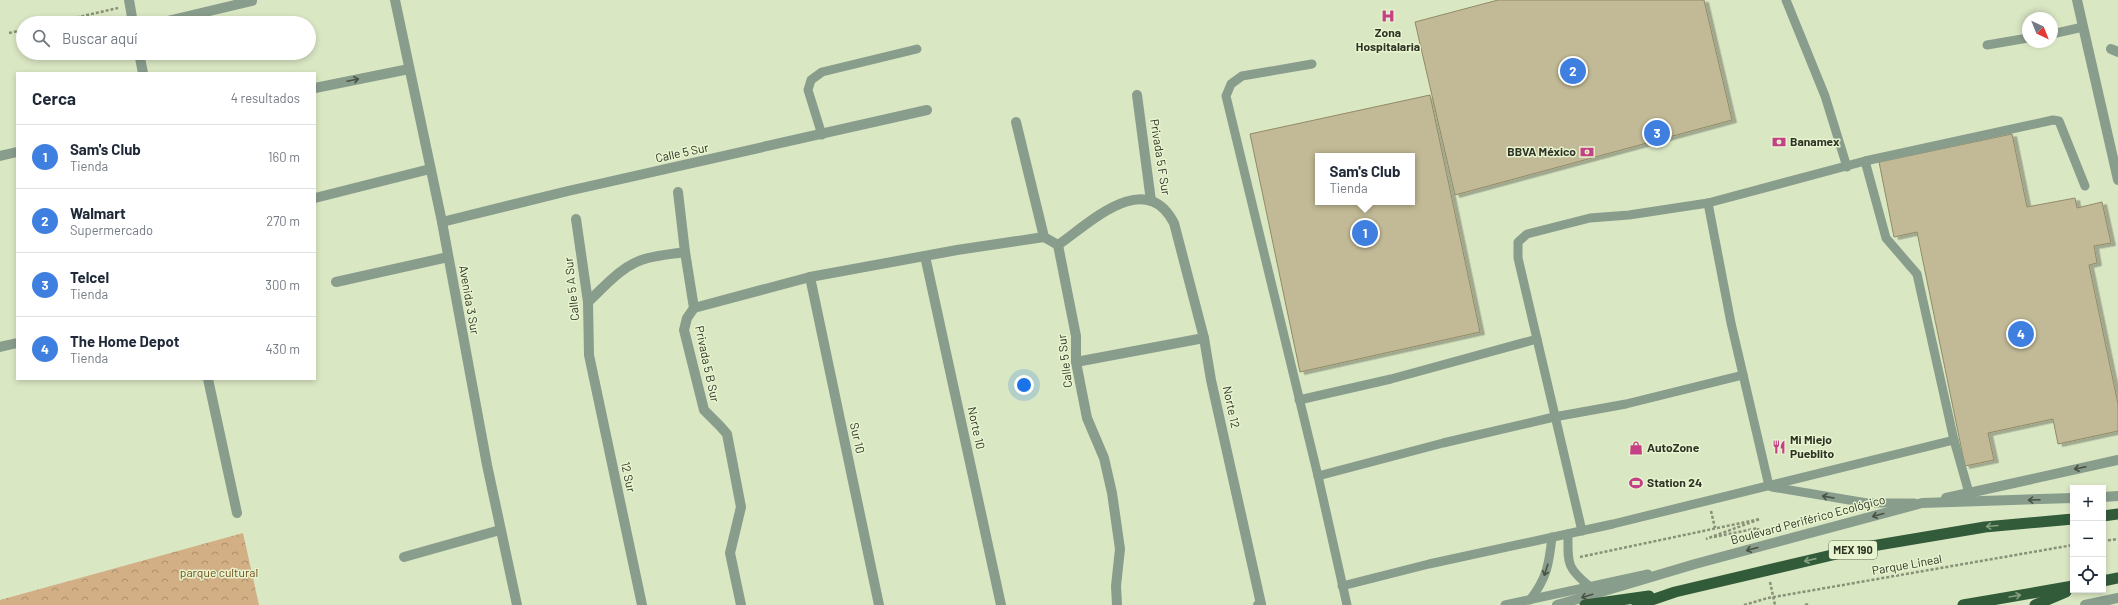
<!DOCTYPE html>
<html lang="es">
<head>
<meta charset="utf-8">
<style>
  :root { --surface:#fff; --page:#f6f6f7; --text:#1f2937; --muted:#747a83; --line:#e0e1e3; --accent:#c54185 }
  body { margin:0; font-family:Barlow,sans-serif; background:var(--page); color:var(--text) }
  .controls { position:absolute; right:12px; bottom:12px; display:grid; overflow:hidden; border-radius:0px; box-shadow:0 2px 6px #0003 }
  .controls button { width:36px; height:36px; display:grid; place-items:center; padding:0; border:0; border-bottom:1px solid var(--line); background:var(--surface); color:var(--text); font:20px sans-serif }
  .compass { position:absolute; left:2022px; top:12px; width:36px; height:36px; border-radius:50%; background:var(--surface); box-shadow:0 2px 6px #0003; rotate:137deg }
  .you { position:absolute; left:1024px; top:385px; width:14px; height:14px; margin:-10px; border:3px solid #fff; border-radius:50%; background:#1a73e8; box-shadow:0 0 0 6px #1a73e833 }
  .badge { display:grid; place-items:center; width:26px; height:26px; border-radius:50%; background:var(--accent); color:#fff; font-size:13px; font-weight:700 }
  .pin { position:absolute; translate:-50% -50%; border:2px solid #fff; box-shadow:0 1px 4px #0006 }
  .popup { position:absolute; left:1315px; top:153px; width:100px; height:52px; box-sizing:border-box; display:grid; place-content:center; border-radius:0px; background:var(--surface); filter:drop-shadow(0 1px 3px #0005); font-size:13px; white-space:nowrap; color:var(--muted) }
  .popup b { font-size:15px; color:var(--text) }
  .popup::after { content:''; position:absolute; left:50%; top:100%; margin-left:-8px; border:8px solid transparent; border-top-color:var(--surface) }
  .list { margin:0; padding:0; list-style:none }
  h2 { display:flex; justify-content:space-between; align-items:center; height:52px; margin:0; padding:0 16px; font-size:17px }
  h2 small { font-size:13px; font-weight:400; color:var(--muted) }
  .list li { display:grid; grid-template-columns:26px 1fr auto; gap:12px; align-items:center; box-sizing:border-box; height:64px; padding:0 16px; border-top:1px solid var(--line) }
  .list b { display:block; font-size:15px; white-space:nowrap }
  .list p { margin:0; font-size:13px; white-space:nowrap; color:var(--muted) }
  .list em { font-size:13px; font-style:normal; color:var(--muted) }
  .icon { flex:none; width:22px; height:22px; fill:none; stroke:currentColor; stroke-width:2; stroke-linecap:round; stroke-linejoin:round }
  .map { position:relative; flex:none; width:2118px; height:605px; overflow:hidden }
  .search { position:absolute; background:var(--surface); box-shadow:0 2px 6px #0003; left:16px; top:16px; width:300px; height:44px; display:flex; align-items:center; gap:10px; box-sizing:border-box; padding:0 14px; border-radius:22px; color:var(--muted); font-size:15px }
  .panel { position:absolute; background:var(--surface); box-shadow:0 2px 6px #0003; left:16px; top:72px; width:300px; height:308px; border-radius:0px }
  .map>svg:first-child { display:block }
</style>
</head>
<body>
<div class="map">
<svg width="2118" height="605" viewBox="0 0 2118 605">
  <defs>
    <pattern id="park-crowns" width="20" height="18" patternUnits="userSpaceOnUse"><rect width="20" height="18" fill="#d3af86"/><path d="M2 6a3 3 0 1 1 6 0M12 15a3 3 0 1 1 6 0" fill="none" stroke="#ac8f6d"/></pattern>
    <filter id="shadow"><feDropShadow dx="4.5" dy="2.5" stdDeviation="0" flood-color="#0004"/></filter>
  </defs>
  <rect width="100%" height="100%" fill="#dae7c3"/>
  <polygon fill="url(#park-crowns)" points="243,533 259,605 0,605 0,600"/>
  <g fill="#c2ba96" stroke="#918a67" fill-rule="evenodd" filter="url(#shadow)">
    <polygon points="1498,0 1704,0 1732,120 1455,195 1415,22"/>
    <path d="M1430,95L1480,332L1300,372L1250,134ZM1318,156H1412V202H1318Z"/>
    <polygon points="2012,134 2027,207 2075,198 2077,208 2102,202 2111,243 2094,246 2097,263 2089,265 2118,404 2118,431 2058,444 2053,419 1988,433 1994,460 1965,466 1917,232 1894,237 1879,162"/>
  </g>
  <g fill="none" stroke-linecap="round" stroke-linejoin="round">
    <g stroke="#889177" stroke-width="2.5" stroke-dasharray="3 2" stroke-linecap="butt">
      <polyline points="52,23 118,8"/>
      <polyline points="9,33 23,30"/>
      <polyline points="1711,511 1715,528"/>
      <polyline points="1714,537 1758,528 1759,535"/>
      <polyline points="2103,541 2118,539"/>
      <polyline points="1580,557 1760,519 1706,539"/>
      <polyline points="1770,582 1775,605"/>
      <polyline points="1744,605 1768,598 2073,545"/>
      <polyline points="1805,605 1809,604 1807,605"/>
    </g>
    <g stroke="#899d8c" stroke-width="9">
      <polyline points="1786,0 1825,96 1847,167"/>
      <polyline points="2052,34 2083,27"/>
      <polyline points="1987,45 2028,38"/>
      <polyline points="1312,64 1242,76 1231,84 1226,96 1318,476 1347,605"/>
      <polyline points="822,135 808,90 811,80 822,72 917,49"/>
      <polyline points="1865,161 1886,238 1917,274 1954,440 1969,493"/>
      <polyline points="1708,203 1731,323 1769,486"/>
      <polyline points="1299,400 1391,379 1537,339"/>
      <polyline points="1318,476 1443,443 1554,417 1626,404 1743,375"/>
      <polyline points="1772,487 1867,503 1914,503"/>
      <polyline points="1582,531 1518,258 1518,242 1527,234 1590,218 1629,215 1708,203 1865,161 2053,120 2059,121 2085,186"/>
      <path d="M1568,534C1568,563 1566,567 1589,586"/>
      <polyline points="1342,586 1429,564 1613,524 1954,440"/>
      <path d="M1530,600C1547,578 1549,564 1552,537"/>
      <polyline points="1505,605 1648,574"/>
    </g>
    <g stroke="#899d8c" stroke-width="10">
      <polyline points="129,0 133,23"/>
      <polyline points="159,23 252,1"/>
      <polyline points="2111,49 2118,52"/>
      <polyline points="139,53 143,73"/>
      <polyline points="315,88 409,69"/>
      <polyline points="1137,95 1151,201"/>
      <polyline points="1016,122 1044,237 1058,245 1076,336 1076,362 1087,418 1104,458 1112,493 1120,549 1116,586 1117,605"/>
      <polyline points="0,156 17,152"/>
      <polyline points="678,192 685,252 694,308 687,318 684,330 704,410 720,426 727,434 741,507 730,553 741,605"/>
      <polyline points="315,198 430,169"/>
      <polyline points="576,219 588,302 589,355 642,605"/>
      <polyline points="442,222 568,191 927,110"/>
      <path d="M1058,245C1090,223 1145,168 1174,223L1204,338L1211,380L1261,604L1258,605"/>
      <polyline points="925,256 1001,605"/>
      <polyline points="810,277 879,605"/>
      <polyline points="336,282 448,257"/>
      <path d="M588,302C606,285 623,264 648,258C660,255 672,254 685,252"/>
      <polyline points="694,308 810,277 957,250 1044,237"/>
      <polyline points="0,347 17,343"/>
      <polyline points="1076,362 1204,338"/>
      <polyline points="208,379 237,513"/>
      <polyline points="404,557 500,530"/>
    </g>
    <g stroke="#899d8c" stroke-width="10">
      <polyline points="395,0 442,222 487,465 517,605"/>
      <polyline points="2077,0 2118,180"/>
      <polyline points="2103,497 2118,496"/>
      <polyline points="1946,498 2118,460"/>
      <polyline points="1557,605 1695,564 1922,503 2073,498"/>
      <polyline points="2085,605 2118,598"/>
    </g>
    <g stroke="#325b3a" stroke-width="11">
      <polyline points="2103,516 2118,514"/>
      <polyline points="2103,581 2118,578"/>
      <polyline points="1585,605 1649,596"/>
      <polyline points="1637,605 1675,592 1866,547 1985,527 2073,519"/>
      <polyline points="1963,605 2073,586"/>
      <polyline points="2035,605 2066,592"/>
    </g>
  </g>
  <defs><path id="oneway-shaft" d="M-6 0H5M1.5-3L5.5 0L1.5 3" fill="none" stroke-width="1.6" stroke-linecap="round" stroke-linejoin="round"/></defs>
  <g stroke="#495344">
    <use href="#oneway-shaft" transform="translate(353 80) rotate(-12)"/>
    <use href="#oneway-shaft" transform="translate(2080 468) rotate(168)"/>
    <use href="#oneway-shaft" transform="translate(1828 497) rotate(-170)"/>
    <use href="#oneway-shaft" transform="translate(2034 500) rotate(178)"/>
    <use href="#oneway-shaft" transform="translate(1878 515) rotate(165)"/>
    <use href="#oneway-shaft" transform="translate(1752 549) rotate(165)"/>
    <use href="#oneway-shaft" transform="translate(1546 570) rotate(108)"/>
    <use href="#oneway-shaft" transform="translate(1587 596) rotate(163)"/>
  </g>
  <g stroke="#83a07d">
    <use href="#oneway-shaft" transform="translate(1992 526) rotate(175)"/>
    <use href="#oneway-shaft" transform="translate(1810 560) rotate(167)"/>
    <use href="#oneway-shaft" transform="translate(2015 596) rotate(-10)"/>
  </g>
  <defs>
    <g id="hospital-bare" transform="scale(1.08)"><path d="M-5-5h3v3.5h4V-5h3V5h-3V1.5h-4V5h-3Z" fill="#c54185" stroke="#e7f4cf" stroke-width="2.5" paint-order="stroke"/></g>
    <g id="bank-bare" transform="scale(1.08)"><path d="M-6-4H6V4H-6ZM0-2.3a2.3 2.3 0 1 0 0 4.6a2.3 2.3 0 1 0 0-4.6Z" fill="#c54185" stroke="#e7f4cf" stroke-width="2.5" paint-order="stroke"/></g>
    <g id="restaurant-bare" transform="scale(1.08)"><path d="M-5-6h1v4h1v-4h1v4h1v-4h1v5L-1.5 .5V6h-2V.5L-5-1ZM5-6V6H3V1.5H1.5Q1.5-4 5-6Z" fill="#c54185" stroke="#e7f4cf" stroke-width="2.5" paint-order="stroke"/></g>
    <g id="shop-bare" transform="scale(1.08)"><path d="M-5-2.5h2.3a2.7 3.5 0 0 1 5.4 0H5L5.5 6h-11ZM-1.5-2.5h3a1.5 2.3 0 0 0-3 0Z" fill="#c54185" stroke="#e7f4cf" stroke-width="2.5" paint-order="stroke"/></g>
    <g id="stadium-bare" transform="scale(1.08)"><path d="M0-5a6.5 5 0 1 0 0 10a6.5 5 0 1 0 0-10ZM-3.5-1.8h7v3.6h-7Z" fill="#c54185" stroke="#e7f4cf" stroke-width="2.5" paint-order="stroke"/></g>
  </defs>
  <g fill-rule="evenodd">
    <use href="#hospital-bare" x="1388" y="16"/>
    <use href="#bank-bare" x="1779" y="142"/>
    <use href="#bank-bare" x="1587" y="152"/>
    <use href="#restaurant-bare" x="1779" y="447"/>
    <use href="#shop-bare" x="1636" y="448"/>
    <use href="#stadium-bare" x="1636" y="483"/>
  </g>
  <g text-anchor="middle" stroke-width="3" stroke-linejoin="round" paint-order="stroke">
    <rect fill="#e7f4cf" stroke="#666d58" stroke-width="1" x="1829" y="541" width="48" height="18" rx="3"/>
    <g font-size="11" font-weight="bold" fill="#2e3325">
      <text x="1853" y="554">MEX 190</text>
    </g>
    <g font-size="12" font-weight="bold" fill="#2e3325" stroke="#e7f4cf" text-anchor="start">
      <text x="1388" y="37" text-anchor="middle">Zona<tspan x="1388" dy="14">Hospitalaria</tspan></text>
      <text x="1790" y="146">Banamex</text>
      <text x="1576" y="156" text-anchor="end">BBVA México</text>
      <text x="1790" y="444">Mi Miejo<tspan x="1790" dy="14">Pueblito</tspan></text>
      <text x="1647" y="452">AutoZone</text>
      <text x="1647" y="487">Station 24</text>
    </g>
    <g font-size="12" fill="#2e3325" stroke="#e7f4cf">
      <text transform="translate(682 153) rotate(-12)" y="4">Calle 5 Sur</text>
      <text transform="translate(1160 157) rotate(81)" y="4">Privada 5 F Sur</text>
      <text transform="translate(572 289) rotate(-96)" y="4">Calle 5 A Sur</text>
      <text transform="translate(469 300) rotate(80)" y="4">Avenida 3 Sur</text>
      <text transform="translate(1065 361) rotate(-97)" y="4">Calle 5 Sur</text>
      <text transform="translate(707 364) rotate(78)" y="4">Privada 5 B Sur</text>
      <text transform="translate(1231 407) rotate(78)" y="4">Norte 12</text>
      <text transform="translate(976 428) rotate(78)" y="4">Norte 10</text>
      <text transform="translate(857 438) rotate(78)" y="4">Sur 10</text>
      <text transform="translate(628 477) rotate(78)" y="4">12 Sur</text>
      <text transform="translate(1808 520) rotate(-15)" y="4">Boulevard Periférico Ecológico</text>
      <text transform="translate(1907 565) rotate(-10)" y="4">Parque Lineal</text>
    </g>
    <g font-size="12" fill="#724c17" stroke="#e7f4cf">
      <text x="219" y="577">parque cultural</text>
    </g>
  </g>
</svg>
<div class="controls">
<button>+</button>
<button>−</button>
<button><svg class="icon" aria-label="locate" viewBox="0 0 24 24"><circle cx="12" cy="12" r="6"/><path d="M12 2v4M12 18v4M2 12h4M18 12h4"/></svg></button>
</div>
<svg class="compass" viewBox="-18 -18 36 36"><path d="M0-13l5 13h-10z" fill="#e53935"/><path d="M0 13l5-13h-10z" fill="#747a83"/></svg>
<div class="you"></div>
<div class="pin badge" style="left:1365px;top:233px;background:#3f7fe0">1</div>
<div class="popup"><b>Sam's Club</b>Tienda</div>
<div class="pin badge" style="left:1573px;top:71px;background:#3f7fe0">2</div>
<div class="pin badge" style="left:1657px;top:133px;background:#3f7fe0">3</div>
<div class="pin badge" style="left:2021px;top:334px;background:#3f7fe0">4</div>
<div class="search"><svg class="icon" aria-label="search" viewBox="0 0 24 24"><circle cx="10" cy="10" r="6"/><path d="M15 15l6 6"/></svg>Buscar aquí</div>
<section class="panel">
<h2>Cerca<small>4 resultados</small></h2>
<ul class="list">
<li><span class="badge" style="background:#3f7fe0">1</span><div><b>Sam's Club</b><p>Tienda</p></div><em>160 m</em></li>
<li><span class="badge" style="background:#3f7fe0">2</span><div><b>Walmart</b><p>Supermercado</p></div><em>270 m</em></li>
<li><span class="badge" style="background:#3f7fe0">3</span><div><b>Telcel</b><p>Tienda</p></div><em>300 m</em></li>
<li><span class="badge" style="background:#3f7fe0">4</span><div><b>The Home Depot</b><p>Tienda</p></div><em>430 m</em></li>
</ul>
</section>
</div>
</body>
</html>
